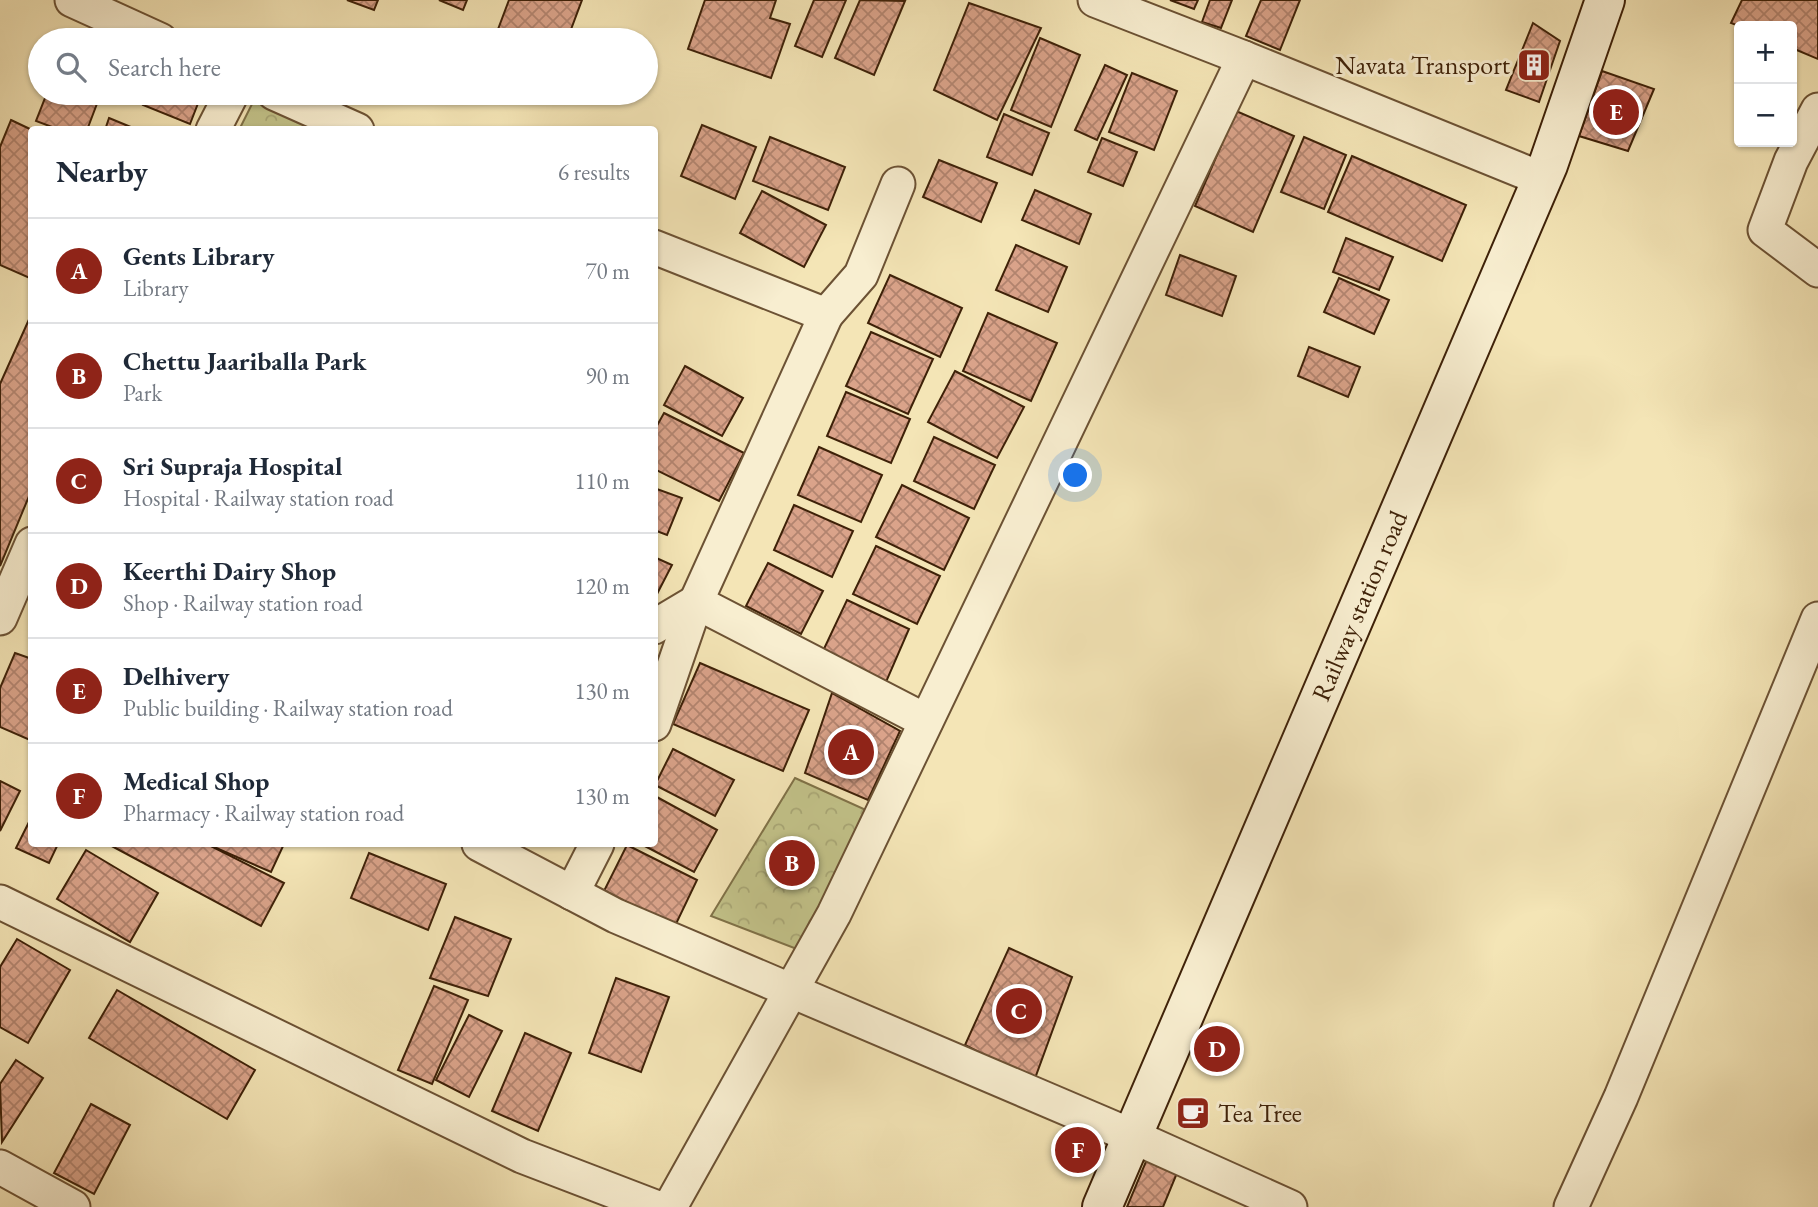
<!DOCTYPE html>
<html lang="en">
<head>
<meta charset="utf-8">
<style>
  :root { --surface:#fff; --page:#f6f6f7; --text:#1f2937; --muted:#747a83; --line:#e0e1e3; --accent:#8f2418 }
  body { margin:0; font-family:"EB Garamond",serif; background:var(--page); color:var(--text) }
  .controls { position:absolute; right:21px; top:21px; display:grid; overflow:hidden; border-radius:7px; box-shadow:0 2px 5px #0004 }
  .controls button { width:63px; height:63px; display:grid; place-items:center; padding:0; border:0; border-bottom:2px solid var(--line); background:var(--surface); color:var(--text); font:35px sans-serif }
  .you { position:absolute; left:1076px; top:476px; width:24px; height:24px; margin:-18px; border:5px solid #fff; border-radius:50%; background:#1a73e8; box-shadow:0 0 0 10px #1a73e833 }
  .badge { display:grid; place-items:center; width:46px; height:46px; border-radius:50%; background:var(--accent); color:#fff; font-size:23px; font-weight:700 }
  .pin { position:absolute; translate:-50% -50%; border:4px solid #fff; box-shadow:0 2px 7px #0006 }
  .list { margin:0; padding:0; list-style:none }
  h2 { display:flex; justify-content:space-between; align-items:center; height:91px; margin:0; padding:0 28px; font-size:30px }
  h2 small { font-size:23px; font-weight:400; color:var(--muted) }
  .list li { display:grid; grid-template-columns:46px 1fr auto; gap:21px; align-items:center; box-sizing:border-box; height:105px; padding:0 28px; border-top:2px solid var(--line) }
  .list b { display:block; font-size:26px; white-space:nowrap }
  .list p { margin:0; font-size:23px; white-space:nowrap; color:var(--muted) }
  .list em { font-size:23px; font-style:normal; color:var(--muted) }
  .icon { flex:none; width:38px; height:38px; fill:none; stroke:currentColor; stroke-width:2; stroke-linecap:round; stroke-linejoin:round }
  .map { position:relative; flex:none; width:1818px; height:1207px; overflow:hidden }
  .search { position:absolute; background:var(--surface); box-shadow:0 2px 5px #0004; left:28px; top:28px; width:630px; height:77px; display:flex; align-items:center; gap:18px; box-sizing:border-box; padding:0 24px; border-radius:38px; color:var(--muted); font-size:26px }
  .panel { position:absolute; background:var(--surface); box-shadow:0 2px 5px #0004; left:28px; top:126px; width:630px; height:721px; border-radius:7px }
  .map>svg:first-child { display:block }
</style>
</head>
<body>
<div class="map">
<svg width="1818" height="1207" viewBox="0 0 1818 1207">
  <defs>
    <pattern id="park-crowns" width="20" height="18" patternUnits="userSpaceOnUse" patternTransform="scale(1.75)"><rect width="20" height="18" fill="#c2c289"/><path d="M2 6a3 3 0 1 1 6 0M12 15a3 3 0 1 1 6 0" fill="none" stroke="#a8a675"/></pattern>
    <pattern id="building-cross-hatch" width="8" height="8" patternUnits="userSpaceOnUse" patternTransform="scale(1.75)"><rect width="8" height="8" fill="#daa38a"/><path d="M0 0l8 8M0 8l8-8" fill="none" stroke="#b2846f"/></pattern>
  </defs>
  <rect width="100%" height="100%" fill="#f4e5b6"/>
  <filter id="stains"><feTurbulence type="fractalNoise" baseFrequency=".00286" numOctaves="4"/><feColorMatrix values="0 0 0 0 .2 0 0 0 0 .09 0 0 0 0 .02 0 0 0 .5 -.17"/></filter>
  <radialGradient id="worn" r=".72"><stop offset=".6" stop-color="#630" stop-opacity="0"/><stop offset="1" stop-color="#630" stop-opacity=".3"/></radialGradient>
  <g fill="url(#park-crowns)" stroke="#807248" stroke-width="2">
    <polygon points="254,100 323,129 239,130"/>
    <polygon points="795,778 866,810 802,951 711,916"/>
  </g>
  <g fill="url(#building-cross-hatch)" stroke="#3e2108" stroke-width="2">
    <polygon points="347,0 378,0 374,10"/>
    <polygon points="439,0 467,0 463,10"/>
    <polygon points="509,0 582,0 567,40 494,40"/>
    <polygon points="705,0 776,0 770,18 790,24 771,78 688,49"/>
    <polygon points="814,0 846,0 822,57 795,46"/>
    <polygon points="860,0 905,1 874,75 835,58"/>
    <polygon points="1170,0 1198,0 1194,9"/>
    <polygon points="1210,0 1232,0 1221,28 1202,22"/>
    <polygon points="1261,0 1300,0 1280,50 1246,36"/>
    <polygon points="1742,0 1818,0 1818,59 1792,48 1792,26 1739,26 1731,23"/>
    <polygon points="969,3 1041,28 997,120 934,90"/>
    <polygon points="1533,23 1560,41 1539,102 1506,90"/>
    <polygon points="1040,38 1080,55 1051,127 1011,110"/>
    <polygon points="1105,65 1127,75 1097,140 1075,130"/>
    <polygon points="1602,71 1654,89 1628,151 1579,136"/>
    <polygon points="1132,73 1177,91 1154,150 1109,132"/>
    <polygon points="47,93 101,93 87,130 60,130 36,121"/>
    <polygon points="148,93 202,93 190,124 143,105"/>
    <polygon points="1236,111 1294,136 1253,232 1195,206"/>
    <polygon points="1004,114 1049,133 1032,175 987,157"/>
    <polygon points="109,118 138,130 105,130"/>
    <polygon points="11,120 32,130 32,279 0,265 0,147"/>
    <polygon points="702,125 756,147 735,199 681,176"/>
    <polygon points="770,137 845,167 828,210 753,181"/>
    <polygon points="1304,137 1346,155 1324,209 1281,192"/>
    <polygon points="1102,138 1137,152 1123,186 1088,172"/>
    <polygon points="1352,156 1466,205 1442,261 1328,212"/>
    <polygon points="939,160 997,183 981,222 923,197"/>
    <polygon points="1035,190 1091,214 1079,244 1022,220"/>
    <polygon points="762,191 826,225 804,267 740,233"/>
    <polygon points="1346,238 1393,257 1379,290 1333,272"/>
    <polygon points="1016,245 1067,267 1048,312 996,290"/>
    <polygon points="1180,255 1236,276 1222,316 1166,295"/>
    <polygon points="890,275 962,308 940,357 868,323"/>
    <polygon points="1339,278 1389,300 1374,334 1324,312"/>
    <polygon points="988,313 1057,343 1031,401 963,371"/>
    <polygon points="31,315 32,489 0,566 0,384"/>
    <polygon points="871,332 933,359 908,414 846,386"/>
    <polygon points="1309,347 1360,367 1348,397 1298,376"/>
    <polygon points="685,366 743,398 722,436 664,405"/>
    <polygon points="955,371 1024,407 997,458 928,422"/>
    <polygon points="846,392 910,419 891,463 827,436"/>
    <polygon points="664,413 744,453 719,501 654,469 654,431"/>
    <polygon points="934,437 995,465 974,509 914,481"/>
    <polygon points="819,447 882,475 861,522 798,495"/>
    <polygon points="902,485 969,518 944,570 876,537"/>
    <polygon points="654,488 682,498 667,535 654,530"/>
    <polygon points="794,505 853,531 832,577 774,550"/>
    <polygon points="876,546 940,576 917,624 853,594"/>
    <polygon points="654,557 672,565 657,594 654,593"/>
    <polygon points="768,563 823,591 801,634 746,606"/>
    <polygon points="847,600 909,629 886,682 822,653"/>
    <polygon points="15,653 32,659 30,740 0,727 0,688"/>
    <polygon points="700,663 809,710 783,771 673,724"/>
    <polygon points="832,693 900,731 868,800 805,773"/>
    <polygon points="673,749 734,780 715,816 655,785"/>
    <polygon points="0,781 20,791 0,831"/>
    <polygon points="655,796 717,830 694,872 641,844 654,844"/>
    <polygon points="32,816 32,844 58,844 49,863 16,848"/>
    <polygon points="108,844 207,844 284,883 261,926"/>
    <polygon points="207,844 284,844 271,872"/>
    <polygon points="627,845 697,880 675,926 604,891"/>
    <polygon points="86,850 158,893 130,942 57,899"/>
    <polygon points="369,853 446,884 428,930 351,898"/>
    <polygon points="455,917 511,939 488,996 430,978"/>
    <polygon points="17,939 70,970 28,1043 0,1027 0,967"/>
    <polygon points="1009,948 1072,977 1034,1081 965,1045"/>
    <polygon points="616,978 669,997 641,1072 589,1053"/>
    <polygon points="434,986 468,1000 432,1084 398,1070"/>
    <polygon points="117,990 255,1070 227,1119 89,1038"/>
    <polygon points="469,1015 502,1031 469,1097 436,1080"/>
    <polygon points="525,1033 571,1053 538,1131 492,1111"/>
    <polygon points="1217,1041 1223,1045 1217,1056 1211,1053"/>
    <polygon points="16,1060 43,1078 2,1142 0,1084"/>
    <polygon points="91,1104 130,1125 94,1194 54,1173"/>
    <polygon points="1192,1107 1199,1109 1195,1119 1187,1117"/>
    <polygon points="1064,1129 1102,1143 1088,1172 1054,1157"/>
    <polygon points="1147,1159 1177,1173 1163,1207 1127,1207"/>
  </g>
  <g fill="none" stroke-linecap="round" stroke-linejoin="round">
    <g stroke="#6c5234" stroke-width="37">
      <g id="street">
        <polyline points="72,0 160,40"/>
        <polyline points="1095,0 1244,58"/>
        <polyline points="274,93 357,130"/>
        <polyline points="1818,110 1791,161 1765,230 1818,270"/>
        <polyline points="213,130 232,93"/>
        <polyline points="654,247 826,315 696,602 926,721"/>
        <polyline points="826,315 861,275 898,184"/>
        <polyline points="0,618 32,544"/>
        <polyline points="654,627 696,602"/>
        <polyline points="654,724 696,602"/>
        <polyline points="479,844 616,916 1132,1136 1290,1207"/>
        <polyline points="572,893 597,844"/>
        <polyline points="0,902 522,1156 655,1207"/>
        <polyline points="0,1167 73,1207"/>
        <polyline points="670,1207 834,914 1244,58 1542,179"/>
        <polyline points="1571,1207 1621,1097 1818,619"/>
      </g>
    </g>
    <g stroke="#3e2108" stroke-width="42">
      <g id="secondary">
        <path id="s1" d="M1102,1207L1548,165L1605,0"/>
      </g>
    </g>
    <use href="#street" stroke="#f8eed0" stroke-width="33"/>
    <use href="#secondary" stroke="#f8eed0" stroke-width="38"/>
  </g>
  <defs>
    <g id="building-square" transform="scale(1.75)"><rect x="-9" y="-9" width="18" height="18" rx="4" fill="#8f2418" stroke="#f8eed0"/><path d="M-4-6H4V6H1V3H-1V6H-4ZM-2.5-4.3h1.7v1.8h-1.7ZM.8-4.3h1.7v1.8H.8ZM-2.5-1h1.7V.8h-1.7ZM.8-1h1.7V.8H.8Z" fill="#fff"/></g>
    <g id="cafe-square" transform="scale(1.75)"><rect x="-9" y="-9" width="18" height="18" rx="4" fill="#8f2418" stroke="#f8eed0"/><path d="M-5.5-4.5H6V0H3Q3 3.5 0 3.5H-2.5Q-5.5 3.5-5.5 0ZM3-3.2v2h1.7v-2ZM-6 4.5H4V6H-6Z" fill="#fff"/></g>
  </defs>
  <g fill-rule="evenodd">
    <use href="#building-square" x="1534" y="65"/>
    <use href="#cafe-square" x="1193" y="1113"/>
  </g>
  <g text-anchor="middle" stroke-width="6" stroke-linejoin="round" paint-order="stroke">
    <g font-size="26" fill="#3e2108" stroke="#f8eed0" text-anchor="end">
      <text x="1510" y="74">Navata Transport</text>
      <text x="1218" y="1122" text-anchor="start">Tea Tree</text>
    </g>
    <g font-size="26" fill="#3e2108" stroke="#f8eed0">
      <text dy="9" stroke="none"><textPath href="#s1" startOffset="654">Railway station road</textPath></text>
    </g>
  </g>
  <rect width="100%" height="100%" filter="url(#stains)"/>
  <rect width="100%" height="100%" fill="url(#worn)"/>
</svg>
<div class="controls">
<button>+</button>
<button>−</button>
</div>
<div class="you"></div>
<div class="pin badge" style="left:851px;top:752px">A</div>
<div class="pin badge" style="left:792px;top:863px">B</div>
<div class="pin badge" style="left:1019px;top:1011px">C</div>
<div class="pin badge" style="left:1217px;top:1049px">D</div>
<div class="pin badge" style="left:1616px;top:112px">E</div>
<div class="pin badge" style="left:1078px;top:1150px">F</div>
<div class="search"><svg class="icon" aria-label="search" viewBox="0 0 24 24"><circle cx="10" cy="10" r="6"/><path d="M15 15l6 6"/></svg>Search here</div>
<section class="panel">
<h2>Nearby<small>6 results</small></h2>
<ul class="list">
<li><span class="badge">A</span><div><b>Gents Library</b><p>Library</p></div><em>70 m</em></li>
<li><span class="badge">B</span><div><b>Chettu Jaariballa Park</b><p>Park</p></div><em>90 m</em></li>
<li><span class="badge">C</span><div><b>Sri Supraja Hospital</b><p>Hospital · Railway station road</p></div><em>110 m</em></li>
<li><span class="badge">D</span><div><b>Keerthi Dairy Shop</b><p>Shop · Railway station road</p></div><em>120 m</em></li>
<li><span class="badge">E</span><div><b>Delhivery</b><p>Public building · Railway station road</p></div><em>130 m</em></li>
<li><span class="badge">F</span><div><b>Medical Shop</b><p>Pharmacy · Railway station road</p></div><em>130 m</em></li>
</ul>
</section>
</div>
</body>
</html>
